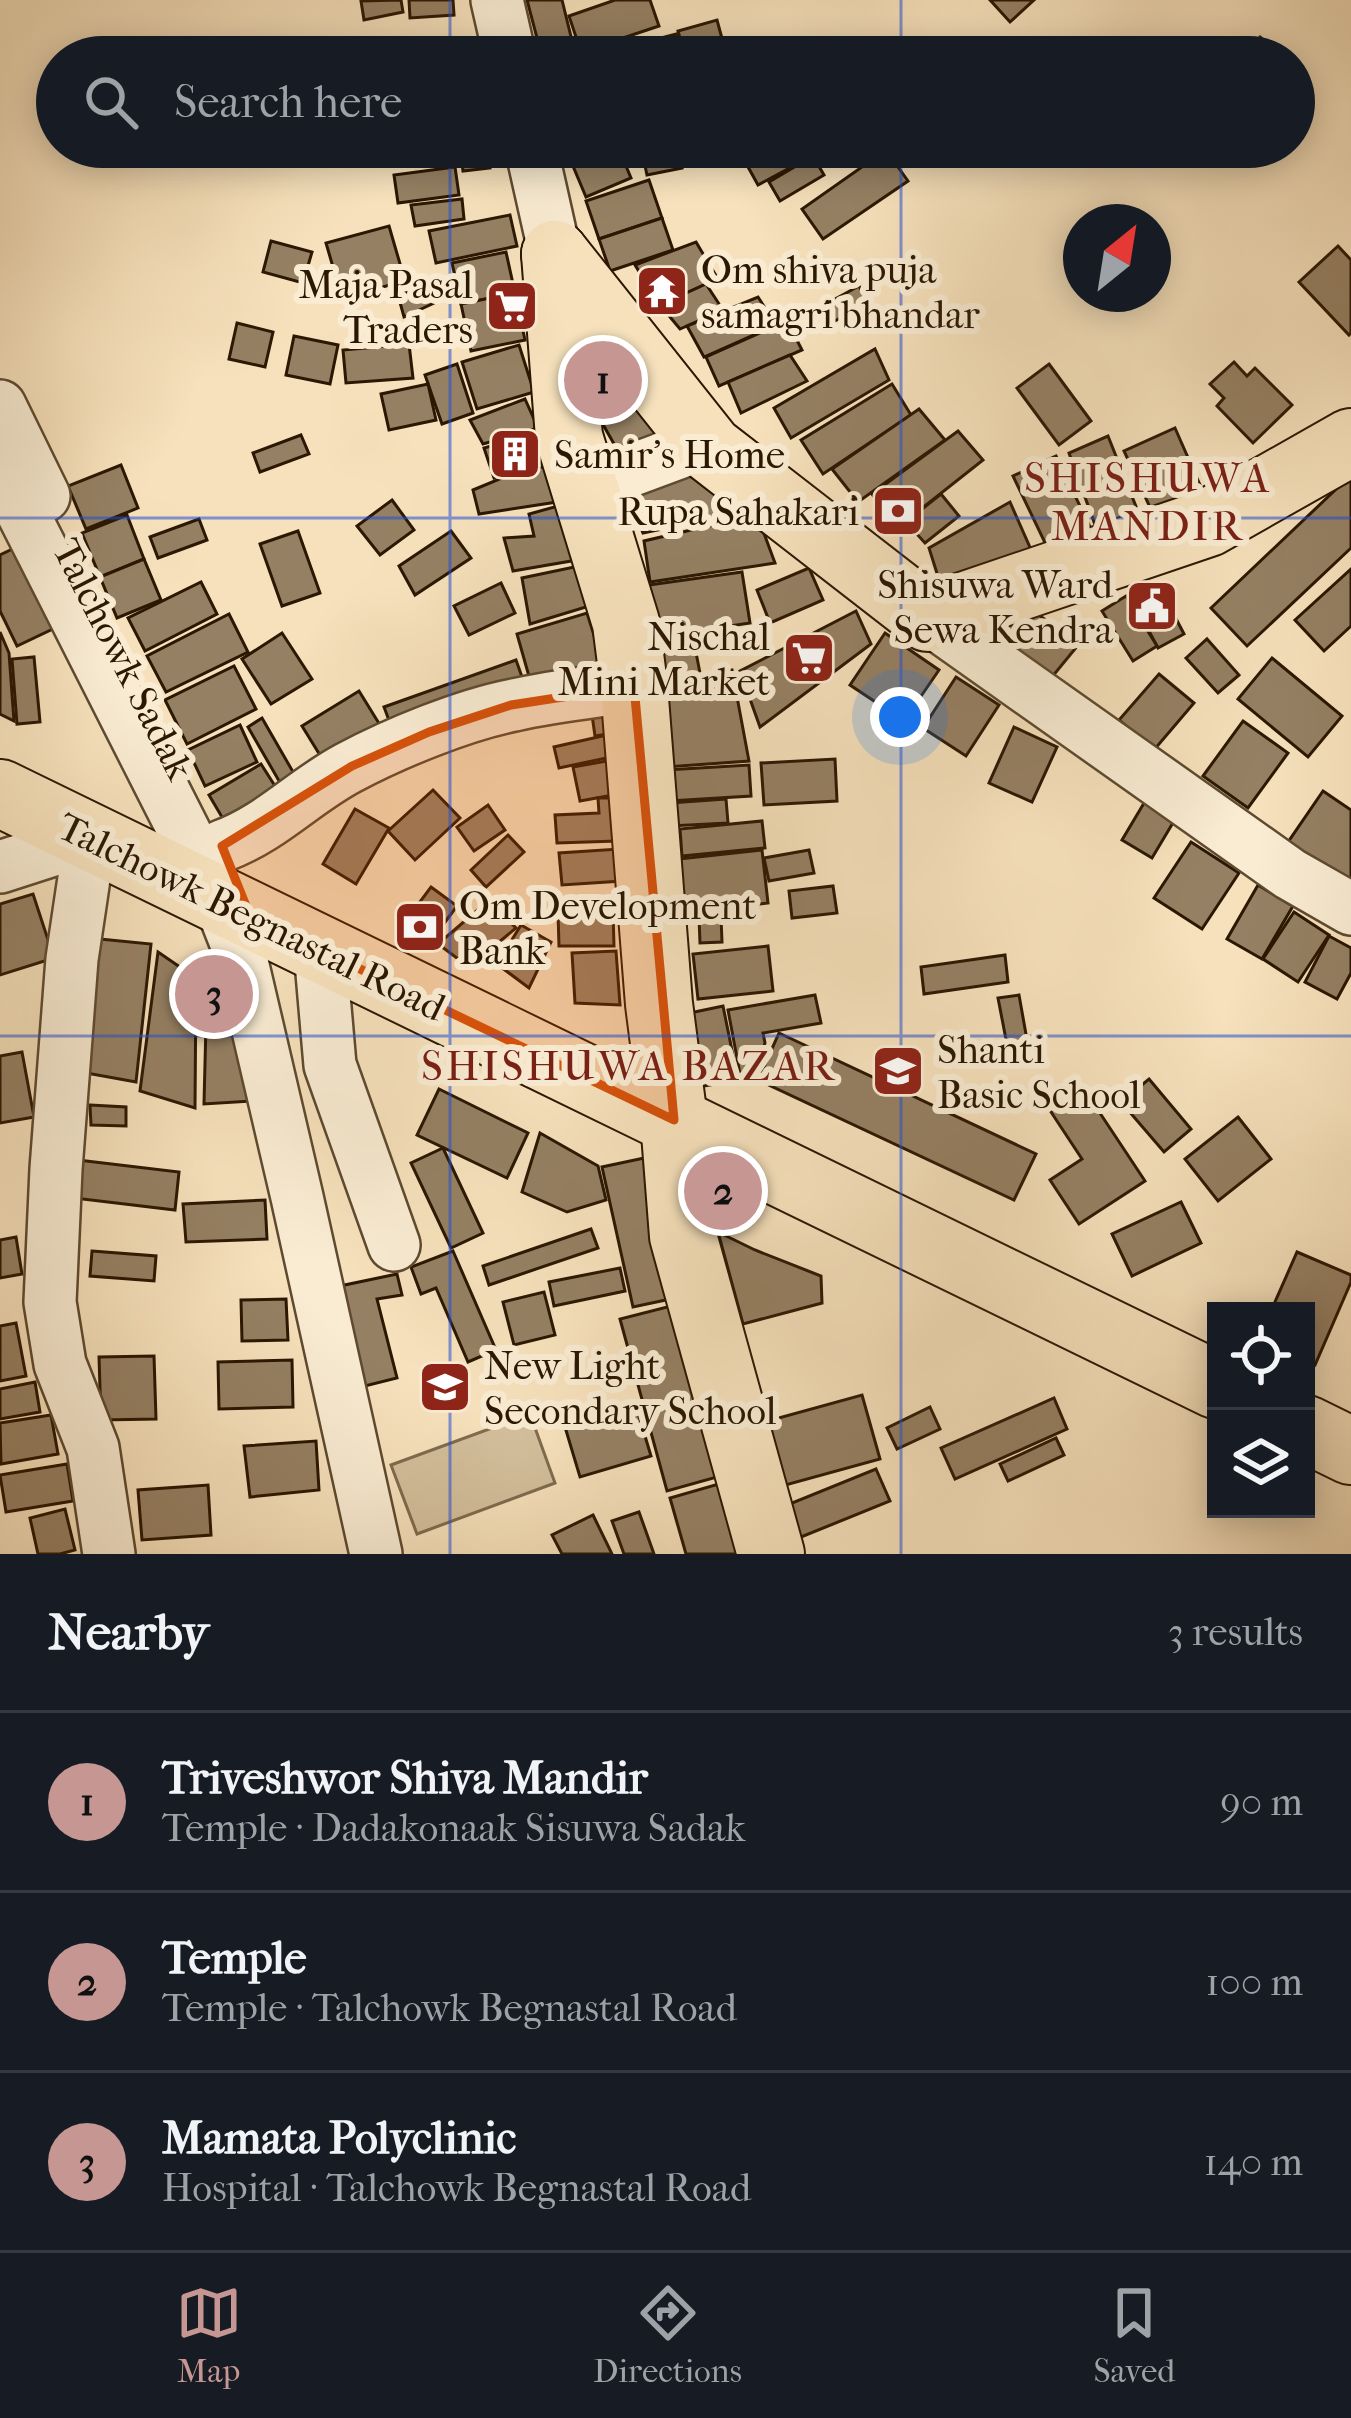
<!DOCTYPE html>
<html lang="en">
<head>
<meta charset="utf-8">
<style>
  :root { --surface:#171b24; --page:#242831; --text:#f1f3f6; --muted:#9ea1a6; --line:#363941; --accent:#c59692 }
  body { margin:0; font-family:"IM FELL French Canon",serif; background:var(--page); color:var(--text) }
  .controls { position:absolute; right:36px; bottom:36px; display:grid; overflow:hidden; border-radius:0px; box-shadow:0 6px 30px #0003 }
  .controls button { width:108px; height:108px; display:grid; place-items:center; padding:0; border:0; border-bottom:3px solid var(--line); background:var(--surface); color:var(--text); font:60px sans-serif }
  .compass { position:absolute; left:1063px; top:204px; width:108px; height:108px; border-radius:50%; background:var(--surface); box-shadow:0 6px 30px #0003; rotate:30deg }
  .you { position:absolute; left:900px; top:717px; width:42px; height:42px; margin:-30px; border:9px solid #fff; border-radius:50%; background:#1a73e8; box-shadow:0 0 0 18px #1a73e833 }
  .badge { display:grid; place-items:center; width:78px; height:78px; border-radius:50%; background:var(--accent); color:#111; font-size:39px; font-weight:700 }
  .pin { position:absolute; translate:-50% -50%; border:6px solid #fff; box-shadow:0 3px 12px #0006 }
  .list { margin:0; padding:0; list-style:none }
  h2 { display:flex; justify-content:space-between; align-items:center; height:156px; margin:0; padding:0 48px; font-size:51px }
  h2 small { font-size:39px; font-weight:400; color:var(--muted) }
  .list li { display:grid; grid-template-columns:78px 1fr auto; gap:36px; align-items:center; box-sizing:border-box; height:180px; padding:0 48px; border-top:3px solid var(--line) }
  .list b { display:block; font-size:45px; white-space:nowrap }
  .list p { margin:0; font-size:39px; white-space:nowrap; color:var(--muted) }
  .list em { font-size:39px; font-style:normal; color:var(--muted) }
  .icon { flex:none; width:66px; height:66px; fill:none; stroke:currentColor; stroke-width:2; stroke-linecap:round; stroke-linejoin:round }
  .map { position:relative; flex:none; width:1351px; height:1554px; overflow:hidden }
  .search { position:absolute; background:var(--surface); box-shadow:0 6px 30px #0003; left:36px; right:36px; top:36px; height:132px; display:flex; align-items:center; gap:30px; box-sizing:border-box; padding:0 42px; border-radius:66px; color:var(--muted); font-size:45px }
  .sheet { height:696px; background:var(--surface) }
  nav { display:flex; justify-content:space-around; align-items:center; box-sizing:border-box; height:168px; border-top:3px solid var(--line); background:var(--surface); font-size:33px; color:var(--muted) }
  nav a { display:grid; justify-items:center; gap:6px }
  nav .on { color:var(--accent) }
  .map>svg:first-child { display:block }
</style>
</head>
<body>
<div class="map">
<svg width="1351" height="1554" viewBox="0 0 1351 1554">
  <rect width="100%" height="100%" fill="#f6e1bc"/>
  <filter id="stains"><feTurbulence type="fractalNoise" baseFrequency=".00167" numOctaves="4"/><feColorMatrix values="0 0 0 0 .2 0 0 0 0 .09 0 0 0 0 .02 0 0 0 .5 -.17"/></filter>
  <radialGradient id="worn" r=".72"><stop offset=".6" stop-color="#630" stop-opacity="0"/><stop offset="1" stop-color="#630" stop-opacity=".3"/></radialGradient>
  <polygon fill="#d3bf9c" stroke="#7f6b4f" stroke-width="3" points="530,1414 555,1483 417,1534 391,1465"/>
  <g fill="#958063" stroke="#2b1702" stroke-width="3">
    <polygon points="401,0 403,12 364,20 361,1"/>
    <polygon points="409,0 453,0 454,15 410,18"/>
    <polygon points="527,0 562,0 576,57 542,57"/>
    <polygon points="615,0 650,0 659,26 581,52 569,16"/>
    <polygon points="990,0 1034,0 1010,22"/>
    <polygon points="717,20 727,57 685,57 678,31"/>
    <polygon points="676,34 683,57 588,57"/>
    <polygon points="1260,37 1275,50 1269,57 1252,57 1246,52"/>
    <polygon points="460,42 462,57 407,57 406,48"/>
    <polygon points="460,147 488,147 490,168 463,171"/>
    <polygon points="565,147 618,147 631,178 586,197"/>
    <polygon points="641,147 677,147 682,168 647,175"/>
    <polygon points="759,147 818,147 821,151 758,185 742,156"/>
    <polygon points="886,150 908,181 823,239 802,209"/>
    <polygon points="813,156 824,175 780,201 769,182"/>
    <polygon points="455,167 459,195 398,203 394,175"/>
    <polygon points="649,180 662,218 599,239 586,201"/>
    <polygon points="462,199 464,219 415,226 411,205"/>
    <polygon points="510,215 517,246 436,263 429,231"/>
    <polygon points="662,218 673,250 610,271 599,239"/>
    <polygon points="389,226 405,281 342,298 326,243"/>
    <polygon points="271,241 312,252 303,283 263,272"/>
    <polygon points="696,242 718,279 660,305 635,265"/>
    <polygon points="1338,246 1351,260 1351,333 1349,335 1299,282"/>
    <polygon points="506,252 515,293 461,304 452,263"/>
    <polygon points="706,284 723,310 680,329 660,305"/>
    <polygon points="435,285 445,298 404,317 398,295"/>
    <polygon points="859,286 868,303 833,322 824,305"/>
    <polygon points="515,293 525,340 471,351 461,304"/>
    <polygon points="758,297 776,325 704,357 687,326"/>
    <polygon points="787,321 802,350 719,386 706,357"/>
    <polygon points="237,323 273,332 265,367 229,359"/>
    <polygon points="294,336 338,345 330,384 286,375"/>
    <polygon points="409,344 413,378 346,383 343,350"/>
    <polygon points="519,345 534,392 477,409 462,362"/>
    <polygon points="875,349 889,380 791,438 774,408"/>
    <polygon points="790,355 807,381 741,413 728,382"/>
    <polygon points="1234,362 1247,376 1255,368 1292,405 1253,443 1217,406 1224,398 1210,384"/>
    <polygon points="457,364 473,413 442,424 425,375"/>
    <polygon points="1049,364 1091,421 1059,445 1017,388"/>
    <polygon points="428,384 436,420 389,430 381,394"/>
    <polygon points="892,384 911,415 823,474 801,440"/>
    <polygon points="648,395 673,439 626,465 601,421"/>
    <polygon points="525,399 538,428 483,444 470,420"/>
    <polygon points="919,409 945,440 858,502 832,469"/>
    <polygon points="1175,428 1204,494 1154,516 1124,451"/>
    <polygon points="958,431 983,460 897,528 872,494"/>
    <polygon points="537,433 547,462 514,468 494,478 484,448"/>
    <polygon points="301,435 309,454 260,472 253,453"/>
    <polygon points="1108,436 1141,519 1098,533 1069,453"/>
    <polygon points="1056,456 1091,529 1048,549 1013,476"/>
    <polygon points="698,459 749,511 643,533 623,484"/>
    <polygon points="121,465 138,508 86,529 68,486"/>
    <polygon points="547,466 557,502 479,514 473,490 516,472"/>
    <polygon points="1351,475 1351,548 1247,646 1211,608"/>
    <polygon points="941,494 959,516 925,543 906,522"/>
    <polygon points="392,500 414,530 380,555 357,526"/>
    <polygon points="1010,502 1032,552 941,586 929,548"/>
    <polygon points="558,506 577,560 513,571 504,538 534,536 529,514"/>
    <polygon points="127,515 144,559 100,577 82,533"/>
    <polygon points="199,519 207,540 158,558 150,537"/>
    <polygon points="759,520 775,563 650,582 644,541 708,526"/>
    <polygon points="298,531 320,593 282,606 260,544"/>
    <polygon points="451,531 471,558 415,595 399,566"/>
    <polygon points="21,545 59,626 17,646 0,611 0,555"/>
    <polygon points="144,559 161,600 117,618 100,577"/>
    <polygon points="579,566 586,607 530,624 522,578"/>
    <polygon points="809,568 823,600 770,623 757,590"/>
    <polygon points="1351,569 1351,626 1324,651 1295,620"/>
    <polygon points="742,572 750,623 657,637 649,585"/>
    <polygon points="201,582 217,614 145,651 128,618"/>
    <polygon points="501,583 515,613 469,635 454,606"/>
    <polygon points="1161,590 1184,634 1158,648 1135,605"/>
    <polygon points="1126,596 1157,646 1133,661 1102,611"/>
    <polygon points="1018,600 1079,644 1052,677 989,626"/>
    <polygon points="856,611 871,644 760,727 740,671"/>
    <polygon points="587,613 605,670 532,687 517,634"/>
    <polygon points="229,614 248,652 166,692 147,656"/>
    <polygon points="0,632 9,653 14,721 0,714"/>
    <polygon points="692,632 700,673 658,681 649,640"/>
    <polygon points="282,633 312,679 271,704 242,659"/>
    <polygon points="885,633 939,670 904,721 850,685"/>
    <polygon points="1207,639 1239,675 1218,693 1186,658"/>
    <polygon points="34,657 40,722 17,724 12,659"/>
    <polygon points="1272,658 1342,716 1308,757 1238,699"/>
    <polygon points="516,660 527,691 396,739 384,707"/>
    <polygon points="234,666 256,709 187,744 165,700"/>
    <polygon points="732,670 749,761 666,767 659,683"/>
    <polygon points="1159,674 1194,703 1154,750 1119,720"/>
    <polygon points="956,677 999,705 966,756 923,728"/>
    <polygon points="359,691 388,738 331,773 302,726"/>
    <polygon points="590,701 621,732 595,736"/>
    <polygon points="262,718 304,791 290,800 248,727"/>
    <polygon points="1243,721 1288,753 1248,808 1203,776"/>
    <polygon points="240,725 257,762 205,786 188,750"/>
    <polygon points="1014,727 1057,747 1032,802 989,783"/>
    <polygon points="611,734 616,756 559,768 554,747"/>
    <polygon points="618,759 624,793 580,801 573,767"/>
    <polygon points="835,759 837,801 764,805 761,763"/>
    <polygon points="261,764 282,797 229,829 209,795"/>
    <polygon points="749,765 751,796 669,801 666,770"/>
    <polygon points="433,790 460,818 415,860 388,831"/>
    <polygon points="1323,791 1351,810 1351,880 1284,848"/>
    <polygon points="598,798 616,798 617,841 557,843 555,815 599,813"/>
    <polygon points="1147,798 1177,816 1152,858 1122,840"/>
    <polygon points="726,799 728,823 670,826 669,803"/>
    <polygon points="488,805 505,830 474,851 457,827"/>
    <polygon points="355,809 389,828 356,884 323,864"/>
    <polygon points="762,821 765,848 682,856 680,829"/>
    <polygon points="508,835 524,852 486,887 471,870"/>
    <polygon points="1191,842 1239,873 1202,929 1154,898"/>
    <polygon points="619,849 622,881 562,885 559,853"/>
    <polygon points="762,850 768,903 685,912 679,859"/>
    <polygon points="809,850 814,873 769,881 764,858"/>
    <polygon points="1258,885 1293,906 1262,959 1227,939"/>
    <polygon points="833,886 837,913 792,918 789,891"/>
    <polygon points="431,887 457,906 429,944 401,927"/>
    <polygon points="33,894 54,958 0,975 0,904"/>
    <polygon points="488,901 516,928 469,967 438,944"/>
    <polygon points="558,912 613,912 614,946 559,946"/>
    <polygon points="1294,912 1329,935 1298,982 1263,959"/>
    <polygon points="713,917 721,917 722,942 700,943 699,918"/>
    <polygon points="521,925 551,942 529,988 497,964"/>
    <polygon points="1329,936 1351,948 1351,973 1337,999 1305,982"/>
    <polygon points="100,939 151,944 136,1082 81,1072"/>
    <polygon points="768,946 773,991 698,999 693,954"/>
    <polygon points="616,951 620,1005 575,1003 572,953"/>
    <polygon points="158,952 196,978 195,1108 140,1091"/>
    <polygon points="1005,955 1008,982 924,994 921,967"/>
    <polygon points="207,983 232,986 269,1100 204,1104"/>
    <polygon points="815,995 821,1023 763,1033 765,1043 759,1061 740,1074 728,1010"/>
    <polygon points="1019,995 1029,1051 1009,1055 998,998"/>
    <polygon points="723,1006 738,1080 704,1086 690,1013"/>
    <polygon points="779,1033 1036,1154 1014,1200 758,1080"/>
    <polygon points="22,1052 34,1117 0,1123 0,1056"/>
    <polygon points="1149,1079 1191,1129 1164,1152 1121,1102"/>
    <polygon points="439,1089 528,1133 507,1178 417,1135"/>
    <polygon points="1084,1089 1145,1181 1079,1224 1050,1180 1082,1159 1051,1112"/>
    <polygon points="90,1105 126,1107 126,1126 91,1125"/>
    <polygon points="1238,1117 1271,1159 1218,1201 1185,1159"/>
    <polygon points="540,1133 598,1166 606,1200 567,1212 522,1192"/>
    <polygon points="443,1148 483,1233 451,1248 411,1163"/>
    <polygon points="644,1158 675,1298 633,1307 602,1167"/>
    <polygon points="78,1160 179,1172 175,1210 74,1198"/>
    <polygon points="719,1183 730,1185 727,1198 717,1196"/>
    <polygon points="265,1200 267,1239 186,1242 183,1204"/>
    <polygon points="1181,1202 1201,1243 1132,1276 1112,1234"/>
    <polygon points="591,1229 598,1248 489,1285 483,1266"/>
    <polygon points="718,1232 755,1250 821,1276 822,1303 743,1324"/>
    <polygon points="16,1237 22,1274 0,1278 0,1240"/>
    <polygon points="92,1251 156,1256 154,1281 90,1276"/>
    <polygon points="453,1251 496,1350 468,1362 436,1288 421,1294 411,1267"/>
    <polygon points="1297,1252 1351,1275 1351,1282 1315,1365 1306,1361 1306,1311 1271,1311"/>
    <polygon points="620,1268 625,1291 554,1306 549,1282"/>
    <polygon points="397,1274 402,1295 377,1299 397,1378 365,1386 340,1286"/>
    <polygon points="544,1292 555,1335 514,1345 503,1302"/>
    <polygon points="286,1299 288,1340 242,1341 241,1300"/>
    <polygon points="671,1306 717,1477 667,1491 620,1319"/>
    <polygon points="16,1323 26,1376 0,1381 0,1326"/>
    <polygon points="154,1356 156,1419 101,1420 99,1357"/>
    <polygon points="292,1360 293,1407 219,1409 218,1362"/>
    <polygon points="35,1382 40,1412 0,1419 0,1389"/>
    <polygon points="862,1395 880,1459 782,1486 764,1422"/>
    <polygon points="1054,1398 1067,1429 955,1479 941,1448"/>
    <polygon points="636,1406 651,1456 580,1477 565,1427"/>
    <polygon points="930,1407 940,1429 897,1449 887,1428"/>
    <polygon points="51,1415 58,1454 1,1464 0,1423"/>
    <polygon points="1056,1438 1064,1455 1008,1481 1000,1464"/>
    <polygon points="316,1441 319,1490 250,1497 244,1446"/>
    <polygon points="67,1464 73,1501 6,1512 0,1475"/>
    <polygon points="876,1469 890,1501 801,1537 787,1505"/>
    <polygon points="722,1483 742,1554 686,1554 670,1498"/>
    <polygon points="208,1485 211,1535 142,1540 138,1490"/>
    <polygon points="65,1509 75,1550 60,1554 38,1554 30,1518"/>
    <polygon points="639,1512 654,1554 624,1554 612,1521"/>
    <polygon points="593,1515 612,1554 562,1554 552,1535"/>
  </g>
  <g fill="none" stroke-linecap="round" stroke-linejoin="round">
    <g stroke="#5e4a30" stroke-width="56">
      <g id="minor">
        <polyline points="497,0 510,57"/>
        <polyline points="531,147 555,254"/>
        <polyline points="0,406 44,496"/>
        <polyline points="0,468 220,902 240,953 297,1197 376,1554"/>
        <polyline points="584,488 705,443"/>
        <polyline points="928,618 1290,874 1351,909"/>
        <path d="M222,846C271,828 303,792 348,768C395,743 463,715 514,705C554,696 594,692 634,686"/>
        <polyline points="0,867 90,838 72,959 56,1169 50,1302 60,1364 93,1448 109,1554"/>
        <polyline points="320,950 330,1065 394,1245"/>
      </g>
    </g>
    <g stroke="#2b1702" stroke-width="70">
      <g id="major">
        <polyline points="555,254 569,437 626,623 634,686 659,1004 674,1120 683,1236 771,1554"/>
        <polyline points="555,254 710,449 928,618 1208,523 1351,442"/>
        <polyline points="0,793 1216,1385"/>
        <polyline points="1306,1429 1351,1451"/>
      </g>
    </g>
    <use href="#minor" stroke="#f9ecd3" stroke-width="51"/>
    <use href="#major" stroke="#f6e1bc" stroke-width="66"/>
  </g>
  <path fill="#d5520b" fill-opacity="0.2" stroke="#d5520b" stroke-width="9" stroke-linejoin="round" d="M634,686L674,1120L250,916L222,846L352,766L429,732L511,705Z"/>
  <path fill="none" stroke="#1d4ed8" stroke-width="3" stroke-opacity="0.55" d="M450,0V57M901,0V57M450,147V1554M901,147V1554M0,518H1351M0,1036H1351"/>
  <defs>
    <g id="temple-square" transform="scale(2.7)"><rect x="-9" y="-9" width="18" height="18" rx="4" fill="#8f2418" stroke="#f9ecd3"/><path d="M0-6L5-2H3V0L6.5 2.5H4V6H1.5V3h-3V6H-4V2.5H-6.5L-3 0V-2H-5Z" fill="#fff"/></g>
    <g id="supermarket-square" transform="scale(2.7)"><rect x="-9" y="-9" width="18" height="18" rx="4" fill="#8f2418" stroke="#f9ecd3"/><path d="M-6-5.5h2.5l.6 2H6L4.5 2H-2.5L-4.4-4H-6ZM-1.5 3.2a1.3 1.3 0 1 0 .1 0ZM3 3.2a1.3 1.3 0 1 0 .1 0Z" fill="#fff"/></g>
    <g id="building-square" transform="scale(2.7)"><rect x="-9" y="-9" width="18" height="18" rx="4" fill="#8f2418" stroke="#f9ecd3"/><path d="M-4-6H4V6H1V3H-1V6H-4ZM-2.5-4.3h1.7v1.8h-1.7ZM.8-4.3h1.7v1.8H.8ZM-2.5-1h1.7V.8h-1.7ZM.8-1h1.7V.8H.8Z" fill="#fff"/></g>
    <g id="bank-square" transform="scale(2.7)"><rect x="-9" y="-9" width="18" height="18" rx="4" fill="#8f2418" stroke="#f9ecd3"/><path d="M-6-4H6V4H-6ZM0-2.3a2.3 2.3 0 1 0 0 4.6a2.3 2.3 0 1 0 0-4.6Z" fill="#fff"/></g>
    <g id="civic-square" transform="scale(2.7)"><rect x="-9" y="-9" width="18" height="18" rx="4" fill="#8f2418" stroke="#f9ecd3"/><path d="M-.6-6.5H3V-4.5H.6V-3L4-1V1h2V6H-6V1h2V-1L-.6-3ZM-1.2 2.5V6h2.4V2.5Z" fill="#fff"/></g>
    <g id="school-square" transform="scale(2.7)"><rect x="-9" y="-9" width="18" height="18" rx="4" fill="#8f2418" stroke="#f9ecd3"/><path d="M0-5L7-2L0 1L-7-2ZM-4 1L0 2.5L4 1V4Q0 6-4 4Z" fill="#fff"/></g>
  </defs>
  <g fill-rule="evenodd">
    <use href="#temple-square" x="662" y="291"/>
    <use href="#supermarket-square" x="512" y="306"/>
    <use href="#building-square" x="515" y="454"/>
    <use href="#bank-square" x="898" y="511"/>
    <use href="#civic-square" x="1152" y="606"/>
    <use href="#supermarket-square" x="809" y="658"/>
    <use href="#bank-square" x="420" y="927"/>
    <use href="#school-square" x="898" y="1071"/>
    <use href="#school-square" x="445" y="1387"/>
  </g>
  <g text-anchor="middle" stroke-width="12" stroke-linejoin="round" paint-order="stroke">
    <g font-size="39" fill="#2b1702" stroke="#f9ecd3" text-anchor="start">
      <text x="701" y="283">Om shiva puja<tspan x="701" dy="45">samagri bhandar</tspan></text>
      <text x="473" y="298" text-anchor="end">Maja Pasal<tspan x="473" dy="45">Traders</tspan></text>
      <text x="554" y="468">Samir's Home</text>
      <text x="859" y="525" text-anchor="end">Rupa Sahakari</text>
      <text x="1113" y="598" text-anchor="end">Shisuwa Ward<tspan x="1113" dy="45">Sewa Kendra</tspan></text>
      <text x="770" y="650" text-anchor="end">Nischal<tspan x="770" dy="45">Mini Market</tspan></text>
      <text x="459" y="919">Om Development<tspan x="459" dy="45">Bank</tspan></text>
      <text x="937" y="1063">Shanti<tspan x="937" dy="45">Basic School</tspan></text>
      <text x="484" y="1379">New Light<tspan x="484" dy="45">Secondary School</tspan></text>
    </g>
    <g font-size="39" fill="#2b1702" stroke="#f9ecd3">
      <text transform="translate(124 659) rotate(63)" y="14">Talchowk Sadak</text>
      <text transform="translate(252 916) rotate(26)" y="14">Talchowk Begnastal Road</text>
    </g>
    <g font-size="42" letter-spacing="3" fill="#7a1f14" stroke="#f9ecd3">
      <text x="1148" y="492">SHISHUWA<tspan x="1148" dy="48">MANDIR</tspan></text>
      <text x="629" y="1080">SHISHUWA BAZAR</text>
    </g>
  </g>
  <rect width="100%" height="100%" filter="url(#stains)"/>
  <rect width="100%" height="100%" fill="url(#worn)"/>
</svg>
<div class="controls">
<button><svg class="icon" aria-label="locate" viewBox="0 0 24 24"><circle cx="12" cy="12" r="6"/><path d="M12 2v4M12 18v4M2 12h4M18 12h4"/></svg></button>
<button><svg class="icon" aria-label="layers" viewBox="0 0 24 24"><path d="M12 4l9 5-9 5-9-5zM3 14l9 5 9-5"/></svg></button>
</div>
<svg class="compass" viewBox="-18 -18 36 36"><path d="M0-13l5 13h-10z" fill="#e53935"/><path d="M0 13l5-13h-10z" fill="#9ea1a6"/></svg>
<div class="you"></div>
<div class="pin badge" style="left:603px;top:380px">1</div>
<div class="pin badge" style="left:723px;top:1191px">2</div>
<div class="pin badge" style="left:214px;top:994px">3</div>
<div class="search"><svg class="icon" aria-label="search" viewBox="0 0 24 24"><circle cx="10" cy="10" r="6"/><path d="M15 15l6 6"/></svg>Search here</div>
</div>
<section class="sheet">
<h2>Nearby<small>3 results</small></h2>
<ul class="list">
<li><span class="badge">1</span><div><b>Triveshwor Shiva Mandir</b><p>Temple · Dadakonaak Sisuwa Sadak</p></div><em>90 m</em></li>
<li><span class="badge">2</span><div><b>Temple</b><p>Temple · Talchowk Begnastal Road</p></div><em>100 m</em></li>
<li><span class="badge">3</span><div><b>Mamata Polyclinic</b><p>Hospital · Talchowk Begnastal Road</p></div><em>140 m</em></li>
</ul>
</section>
<nav>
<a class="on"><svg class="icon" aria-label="map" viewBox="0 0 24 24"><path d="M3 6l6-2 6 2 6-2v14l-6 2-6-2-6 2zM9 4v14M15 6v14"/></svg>Map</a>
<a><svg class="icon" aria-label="directions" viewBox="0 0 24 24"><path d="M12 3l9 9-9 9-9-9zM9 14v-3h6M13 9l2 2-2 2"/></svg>Directions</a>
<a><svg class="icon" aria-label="saved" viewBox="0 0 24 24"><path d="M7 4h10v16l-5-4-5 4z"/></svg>Saved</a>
</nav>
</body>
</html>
